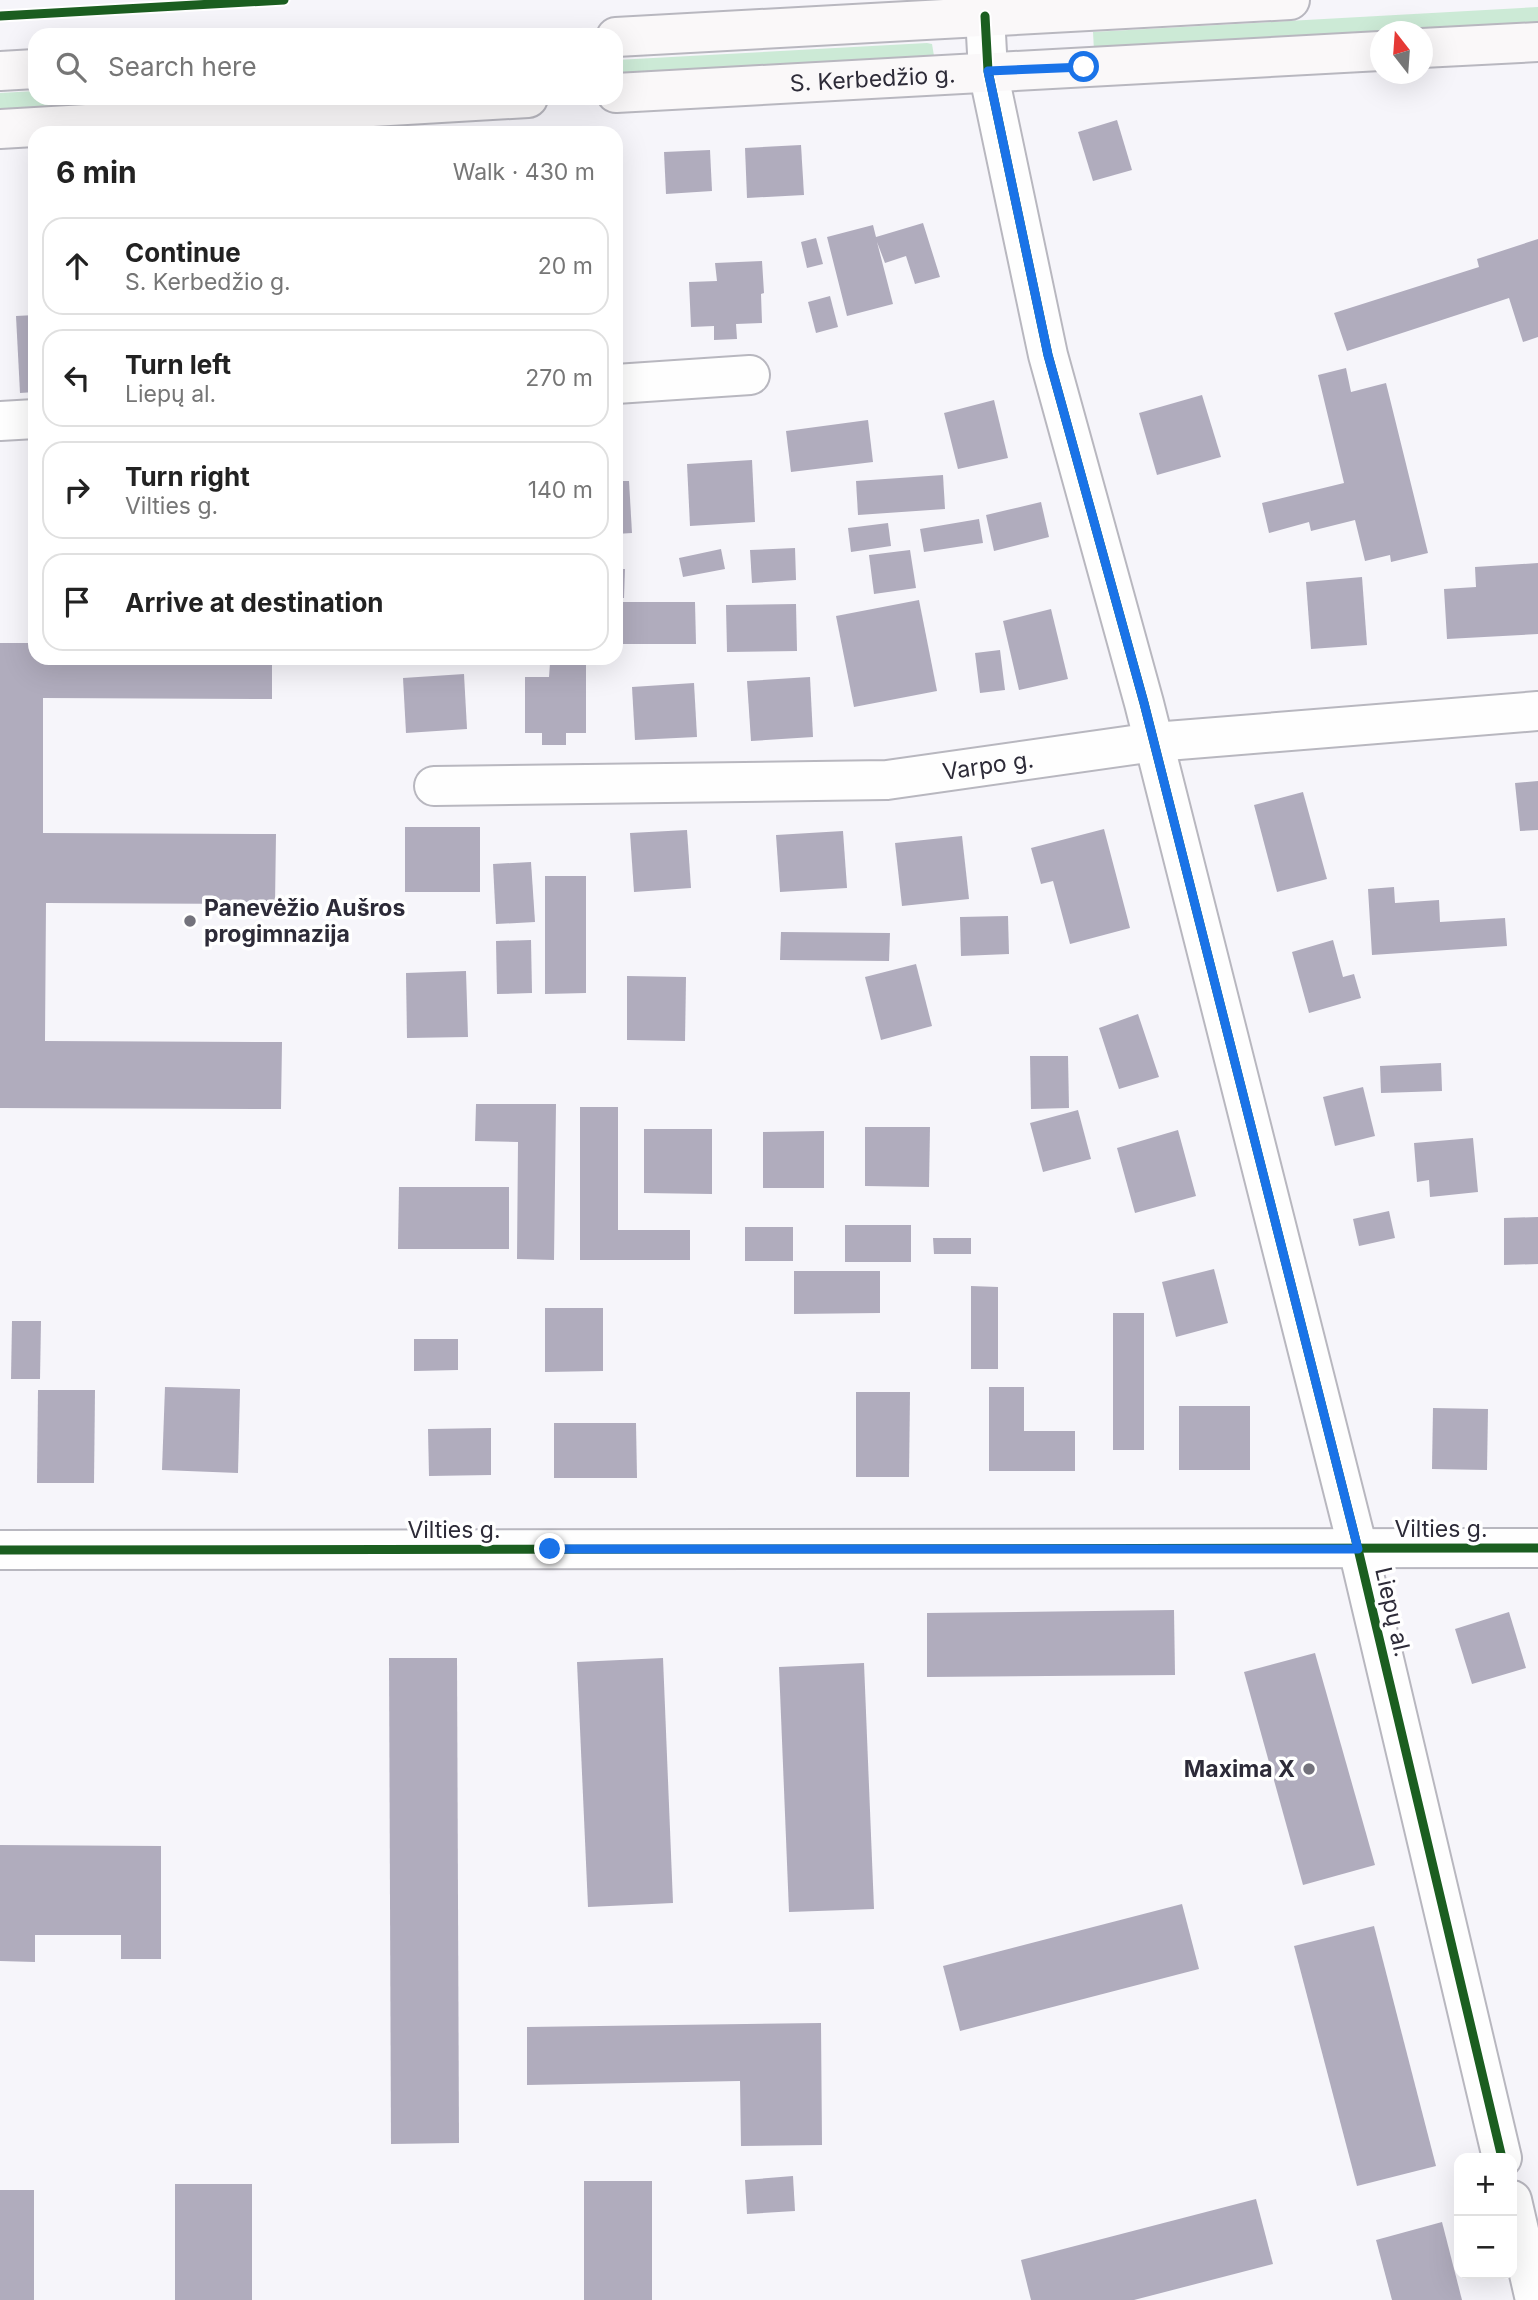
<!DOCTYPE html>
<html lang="en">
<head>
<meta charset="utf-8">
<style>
  :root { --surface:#fff; --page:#f2f2f2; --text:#222; --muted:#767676; --line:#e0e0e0 }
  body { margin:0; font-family:Inter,sans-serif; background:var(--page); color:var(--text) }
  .controls { position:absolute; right:21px; bottom:21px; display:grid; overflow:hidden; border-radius:14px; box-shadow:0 7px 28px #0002 }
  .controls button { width:63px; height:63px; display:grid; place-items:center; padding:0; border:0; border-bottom:2px solid var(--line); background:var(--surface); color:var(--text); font:35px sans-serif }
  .compass { position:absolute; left:1370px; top:21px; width:63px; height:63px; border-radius:50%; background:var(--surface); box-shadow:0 7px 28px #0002; rotate:343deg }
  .stop { position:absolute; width:21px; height:21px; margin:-16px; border:5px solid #1a73e8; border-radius:50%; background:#fff }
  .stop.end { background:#1a73e8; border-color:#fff; box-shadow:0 2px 7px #0008 }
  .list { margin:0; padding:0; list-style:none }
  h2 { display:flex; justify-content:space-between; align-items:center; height:91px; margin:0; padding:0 28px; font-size:30px }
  h2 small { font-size:23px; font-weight:400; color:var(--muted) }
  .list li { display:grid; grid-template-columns:46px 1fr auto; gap:21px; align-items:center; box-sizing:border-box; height:98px; margin:0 14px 14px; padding:0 14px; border:2px solid var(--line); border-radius:21px }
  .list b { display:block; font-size:26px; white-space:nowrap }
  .list p { margin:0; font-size:23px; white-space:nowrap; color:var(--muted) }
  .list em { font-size:23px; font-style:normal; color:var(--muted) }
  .icon { flex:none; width:38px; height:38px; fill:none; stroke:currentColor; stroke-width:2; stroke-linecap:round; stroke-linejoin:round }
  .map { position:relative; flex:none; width:1538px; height:2300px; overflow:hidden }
  .search { position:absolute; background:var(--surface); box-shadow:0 7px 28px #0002; left:28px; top:28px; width:595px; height:77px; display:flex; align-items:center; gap:18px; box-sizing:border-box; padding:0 24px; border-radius:21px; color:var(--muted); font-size:26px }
  .panel { position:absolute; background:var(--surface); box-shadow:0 7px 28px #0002; left:28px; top:126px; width:595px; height:539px; border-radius:21px }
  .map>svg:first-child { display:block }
</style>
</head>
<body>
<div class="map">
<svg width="1538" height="2300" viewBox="0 0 1538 2300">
  <rect width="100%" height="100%" fill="#f6f5fa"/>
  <g fill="#ccead6">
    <polygon points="1538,7 1538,23 1094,51 1093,32"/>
    <polygon points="927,43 932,44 934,56 928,58 616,75 616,60"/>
    <polygon points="35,91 35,98 194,98 0,109 0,93"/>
  </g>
  <g fill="#b0acbd">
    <polygon points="1117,120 1132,170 1093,181 1078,132"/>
    <polygon points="801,145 804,195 747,198 745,148"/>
    <polygon points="710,150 712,191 666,194 664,152"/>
    <polygon points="923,223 940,277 915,284 906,256 885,263 877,242 893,304 847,316 827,237 873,225 876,237"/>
    <polygon points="816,238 823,264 807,268 801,242"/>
    <polygon points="1538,239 1538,337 1523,342 1509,298 1347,351 1334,313 1479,267 1477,259"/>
    <polygon points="762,261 764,293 761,294 762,323 736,324 737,339 714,340 714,326 691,327 689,282 717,281 715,263"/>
    <polygon points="830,296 838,327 816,333 808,302"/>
    <polygon points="35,315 35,392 20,393 16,316"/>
    <polygon points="1346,368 1351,392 1386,383 1428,553 1391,562 1390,555 1365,561 1355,520 1311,531 1309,522 1269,533 1262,503 1344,483 1318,375"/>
    <polygon points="1202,395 1221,457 1157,475 1139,413"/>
    <polygon points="994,400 1008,458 958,469 944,413"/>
    <polygon points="868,420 873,462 791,472 786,431"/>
    <polygon points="752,460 755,522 690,526 687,464"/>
    <polygon points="943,475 945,509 858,515 856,481"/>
    <polygon points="616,481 629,481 632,533 616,534"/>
    <polygon points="1041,502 1049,537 994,551 986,515"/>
    <polygon points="979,519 983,543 924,552 920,529"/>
    <polygon points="888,523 891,546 851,552 848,528"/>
    <polygon points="795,548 796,580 752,583 750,550"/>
    <polygon points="721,549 725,569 683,577 679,558"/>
    <polygon points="910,550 916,588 874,594 869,555"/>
    <polygon points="1538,563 1538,634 1447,639 1444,589 1476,587 1475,567"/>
    <polygon points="616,569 625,569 624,598 616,598"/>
    <polygon points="1362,577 1367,645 1311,649 1306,582"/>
    <polygon points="919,600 937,691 854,707 836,616"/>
    <polygon points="616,602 695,602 696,644 616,644"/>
    <polygon points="796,604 797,651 727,652 726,605"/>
    <polygon points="1051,609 1068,679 1019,690 1003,621"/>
    <polygon points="0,643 35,643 35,658 272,658 272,699 43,698 43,833 276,834 275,904 46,903 45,1041 282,1042 281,1109 0,1108"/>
    <polygon points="1000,650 1005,690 980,693 975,653"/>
    <polygon points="550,663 586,663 586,733 566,733 566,745 542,745 542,733 525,733 525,677 549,677"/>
    <polygon points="464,674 467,729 406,733 403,678"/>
    <polygon points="810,677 813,737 751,741 747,681"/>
    <polygon points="694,683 697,737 635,740 632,687"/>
    <polygon points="1538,781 1538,830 1520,831 1515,783"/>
    <polygon points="1303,792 1327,879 1277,892 1254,805"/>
    <rect x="405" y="827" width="75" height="65"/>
    <polygon points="1104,829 1130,928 1070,944 1053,881 1041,884 1031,848"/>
    <polygon points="687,830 691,888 634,892 630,833"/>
    <polygon points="843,831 847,888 780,892 776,835"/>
    <polygon points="962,836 969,899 902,906 895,843"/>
    <polygon points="531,862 535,922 496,924 493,864"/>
    <polygon points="545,876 586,876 586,993 545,994"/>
    <polygon points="1394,887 1395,903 1439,900 1440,922 1505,918 1507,946 1372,955 1368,889"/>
    <polygon points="1008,916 1009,954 961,956 960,917"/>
    <polygon points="781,932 890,933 889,961 780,960"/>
    <polygon points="531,940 532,993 497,994 496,941"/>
    <polygon points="1333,940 1343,977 1354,974 1361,998 1309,1013 1292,952"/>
    <polygon points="916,964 932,1026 881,1040 865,977"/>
    <polygon points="466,971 468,1037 407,1038 406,973"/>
    <polygon points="627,976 686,977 685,1041 627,1040"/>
    <polygon points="1138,1014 1159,1077 1119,1089 1099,1028"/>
    <polygon points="1030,1056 1068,1056 1069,1108 1031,1109"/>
    <polygon points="1441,1063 1442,1091 1381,1093 1380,1066"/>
    <polygon points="1363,1087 1375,1136 1335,1146 1323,1097"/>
    <polygon points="476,1104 556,1104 554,1260 517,1259 518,1142 475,1141"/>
    <polygon points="580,1107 618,1107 618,1230 690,1230 690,1260 580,1260"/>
    <polygon points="1078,1110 1091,1159 1043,1172 1030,1123"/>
    <polygon points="865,1127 930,1127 929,1187 865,1186"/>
    <polygon points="644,1129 712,1129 712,1194 644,1193"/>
    <polygon points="1178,1130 1196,1196 1135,1213 1117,1148"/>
    <polygon points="824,1131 824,1188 763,1188 763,1132"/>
    <polygon points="1473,1138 1478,1192 1430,1197 1429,1180 1417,1182 1414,1143"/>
    <polygon points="399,1187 509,1187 509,1249 398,1249"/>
    <polygon points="1389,1211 1395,1238 1359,1246 1353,1219"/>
    <polygon points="1538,1217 1538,1264 1504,1265 1504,1218"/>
    <rect x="845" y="1225" width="66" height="37"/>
    <rect x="745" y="1227" width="48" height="34"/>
    <polygon points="933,1238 971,1238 971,1254 934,1254"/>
    <polygon points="1214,1269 1228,1323 1176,1337 1162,1282"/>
    <polygon points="794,1271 880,1271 880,1313 794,1314"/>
    <polygon points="971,1286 998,1287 998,1369 971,1369"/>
    <polygon points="545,1308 603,1308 603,1371 545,1372"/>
    <rect x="1113" y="1313" width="31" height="137"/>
    <polygon points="12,1321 41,1321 40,1379 11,1379"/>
    <polygon points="414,1339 458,1339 458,1370 414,1371"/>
    <polygon points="165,1387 240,1389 238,1473 162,1470"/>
    <polygon points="989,1387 1024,1387 1024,1431 1075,1431 1075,1471 989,1471"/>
    <polygon points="38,1390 95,1390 94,1483 37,1483"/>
    <polygon points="856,1392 910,1392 909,1477 856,1477"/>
    <rect x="1179" y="1406" width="71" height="64"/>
    <polygon points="1433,1408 1488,1409 1487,1470 1432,1469"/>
    <polygon points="554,1423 636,1423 637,1478 554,1478"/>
    <polygon points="491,1428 491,1475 429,1476 428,1429"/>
    <polygon points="1174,1610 1175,1675 927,1677 927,1613"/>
    <polygon points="1509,1612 1526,1668 1472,1684 1455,1629"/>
    <polygon points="1315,1653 1375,1865 1303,1885 1244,1672"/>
    <polygon points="389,1658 457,1658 459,2143 391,2144"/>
    <polygon points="663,1658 673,1903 588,1907 577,1662"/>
    <polygon points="864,1663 874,1909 789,1912 779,1667"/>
    <polygon points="0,1845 161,1846 161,1959 121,1959 121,1935 35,1935 35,1962 0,1961"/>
    <polygon points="1182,1904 1199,1969 960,2031 943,1966"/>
    <polygon points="1374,1926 1436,2166 1357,2186 1294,1946"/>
    <polygon points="821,2023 822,2145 741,2146 740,2081 527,2085 527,2027"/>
    <polygon points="793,2176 795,2211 747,2214 745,2180"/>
    <rect x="584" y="2181" width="68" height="119"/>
    <rect x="175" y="2184" width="77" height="116"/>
    <rect x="0" y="2190" width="34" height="110"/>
    <polygon points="1256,2199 1273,2264 1134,2300 1031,2300 1021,2260"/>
    <polygon points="1442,2222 1462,2300 1392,2300 1376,2240"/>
  </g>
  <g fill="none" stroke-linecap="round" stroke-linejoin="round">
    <g stroke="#b8b7bf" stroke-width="42">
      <g id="street">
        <polyline points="985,16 988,71 1048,355 1144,703 1358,1549 1502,2158"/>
        <polyline points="616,384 750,375"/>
        <polyline points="0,421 35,419"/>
        <path id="s1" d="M434,786L887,780L1154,742L1538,711"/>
        <polyline points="0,1550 1538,1548"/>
        <polyline points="1512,2200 1535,2300"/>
      </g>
    </g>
    <g stroke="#b8b7bf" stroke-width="42">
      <g id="secondary">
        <polyline points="616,37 1290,0"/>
        <polyline points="1422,48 1538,42"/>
        <polyline points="0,71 35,69"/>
        <path id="s2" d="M616,93L1380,51"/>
        <polyline points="0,129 528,98"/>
      </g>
    </g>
    <use href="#street" stroke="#fefefe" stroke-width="38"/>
    <use href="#secondary" stroke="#faf8f9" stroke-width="38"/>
    <g stroke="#fff" stroke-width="13">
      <g id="cycleway">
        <polyline points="0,16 284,0"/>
        <polyline points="985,16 988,71 1048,355 1144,703 1358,1549 1502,2158"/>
        <polyline points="0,1550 1538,1548"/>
      </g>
    </g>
    <use href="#cycleway" stroke="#1b5e20" stroke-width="9"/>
  </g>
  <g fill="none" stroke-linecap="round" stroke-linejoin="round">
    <polyline stroke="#1a73e8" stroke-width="9" points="550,1549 1358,1549 1144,703 1048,355 988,71 1084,67"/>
  </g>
  <g fill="#73727c" stroke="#fff" stroke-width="2.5">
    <circle cx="190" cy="921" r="7"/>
    <circle cx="1309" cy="1769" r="7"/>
  </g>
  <g text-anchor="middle" stroke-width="7" stroke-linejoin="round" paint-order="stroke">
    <g font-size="23" fill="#2d2b38" stroke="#fff">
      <text dy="8" stroke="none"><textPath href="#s2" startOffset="257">S. Kerbedžio g.</textPath></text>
      <text dy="8" stroke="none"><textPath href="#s1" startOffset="555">Varpo g.</textPath></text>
      <text x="1441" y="1537">Vilties g.</text>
      <text x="454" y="1538">Vilties g.</text>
      <text transform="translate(1393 1612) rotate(77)" y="8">Liepų al.</text>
    </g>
    <g font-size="23" font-weight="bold" fill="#2d2b38" stroke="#fff" text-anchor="start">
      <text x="204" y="916">Panevėžio Aušros<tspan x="204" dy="26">progimnazija</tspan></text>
      <text x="1295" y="1777" text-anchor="end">Maxima X</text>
    </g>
  </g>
</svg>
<div class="controls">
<button>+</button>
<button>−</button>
</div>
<svg class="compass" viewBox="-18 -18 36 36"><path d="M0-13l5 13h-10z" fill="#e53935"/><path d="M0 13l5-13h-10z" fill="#767676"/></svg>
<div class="stop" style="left:1084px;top:67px"></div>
<div class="stop end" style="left:550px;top:1549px"></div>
<div class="search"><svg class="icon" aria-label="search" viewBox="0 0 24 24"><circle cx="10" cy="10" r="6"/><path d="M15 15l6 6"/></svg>Search here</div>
<section class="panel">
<h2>6 min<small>Walk · 430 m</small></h2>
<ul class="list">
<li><svg class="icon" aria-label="ahead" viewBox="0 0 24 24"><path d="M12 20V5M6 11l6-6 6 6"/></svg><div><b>Continue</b><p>S. Kerbedžio g.</p></div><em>20 m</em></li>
<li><svg class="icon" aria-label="left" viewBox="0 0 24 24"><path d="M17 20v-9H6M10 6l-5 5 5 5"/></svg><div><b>Turn left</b><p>Liepų al.</p></div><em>270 m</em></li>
<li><svg class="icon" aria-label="right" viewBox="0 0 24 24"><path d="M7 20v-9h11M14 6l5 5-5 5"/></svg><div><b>Turn right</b><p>Vilties g.</p></div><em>140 m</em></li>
<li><svg class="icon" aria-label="arrive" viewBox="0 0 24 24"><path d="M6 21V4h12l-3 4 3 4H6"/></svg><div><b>Arrive at destination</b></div></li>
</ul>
</section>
</div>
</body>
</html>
